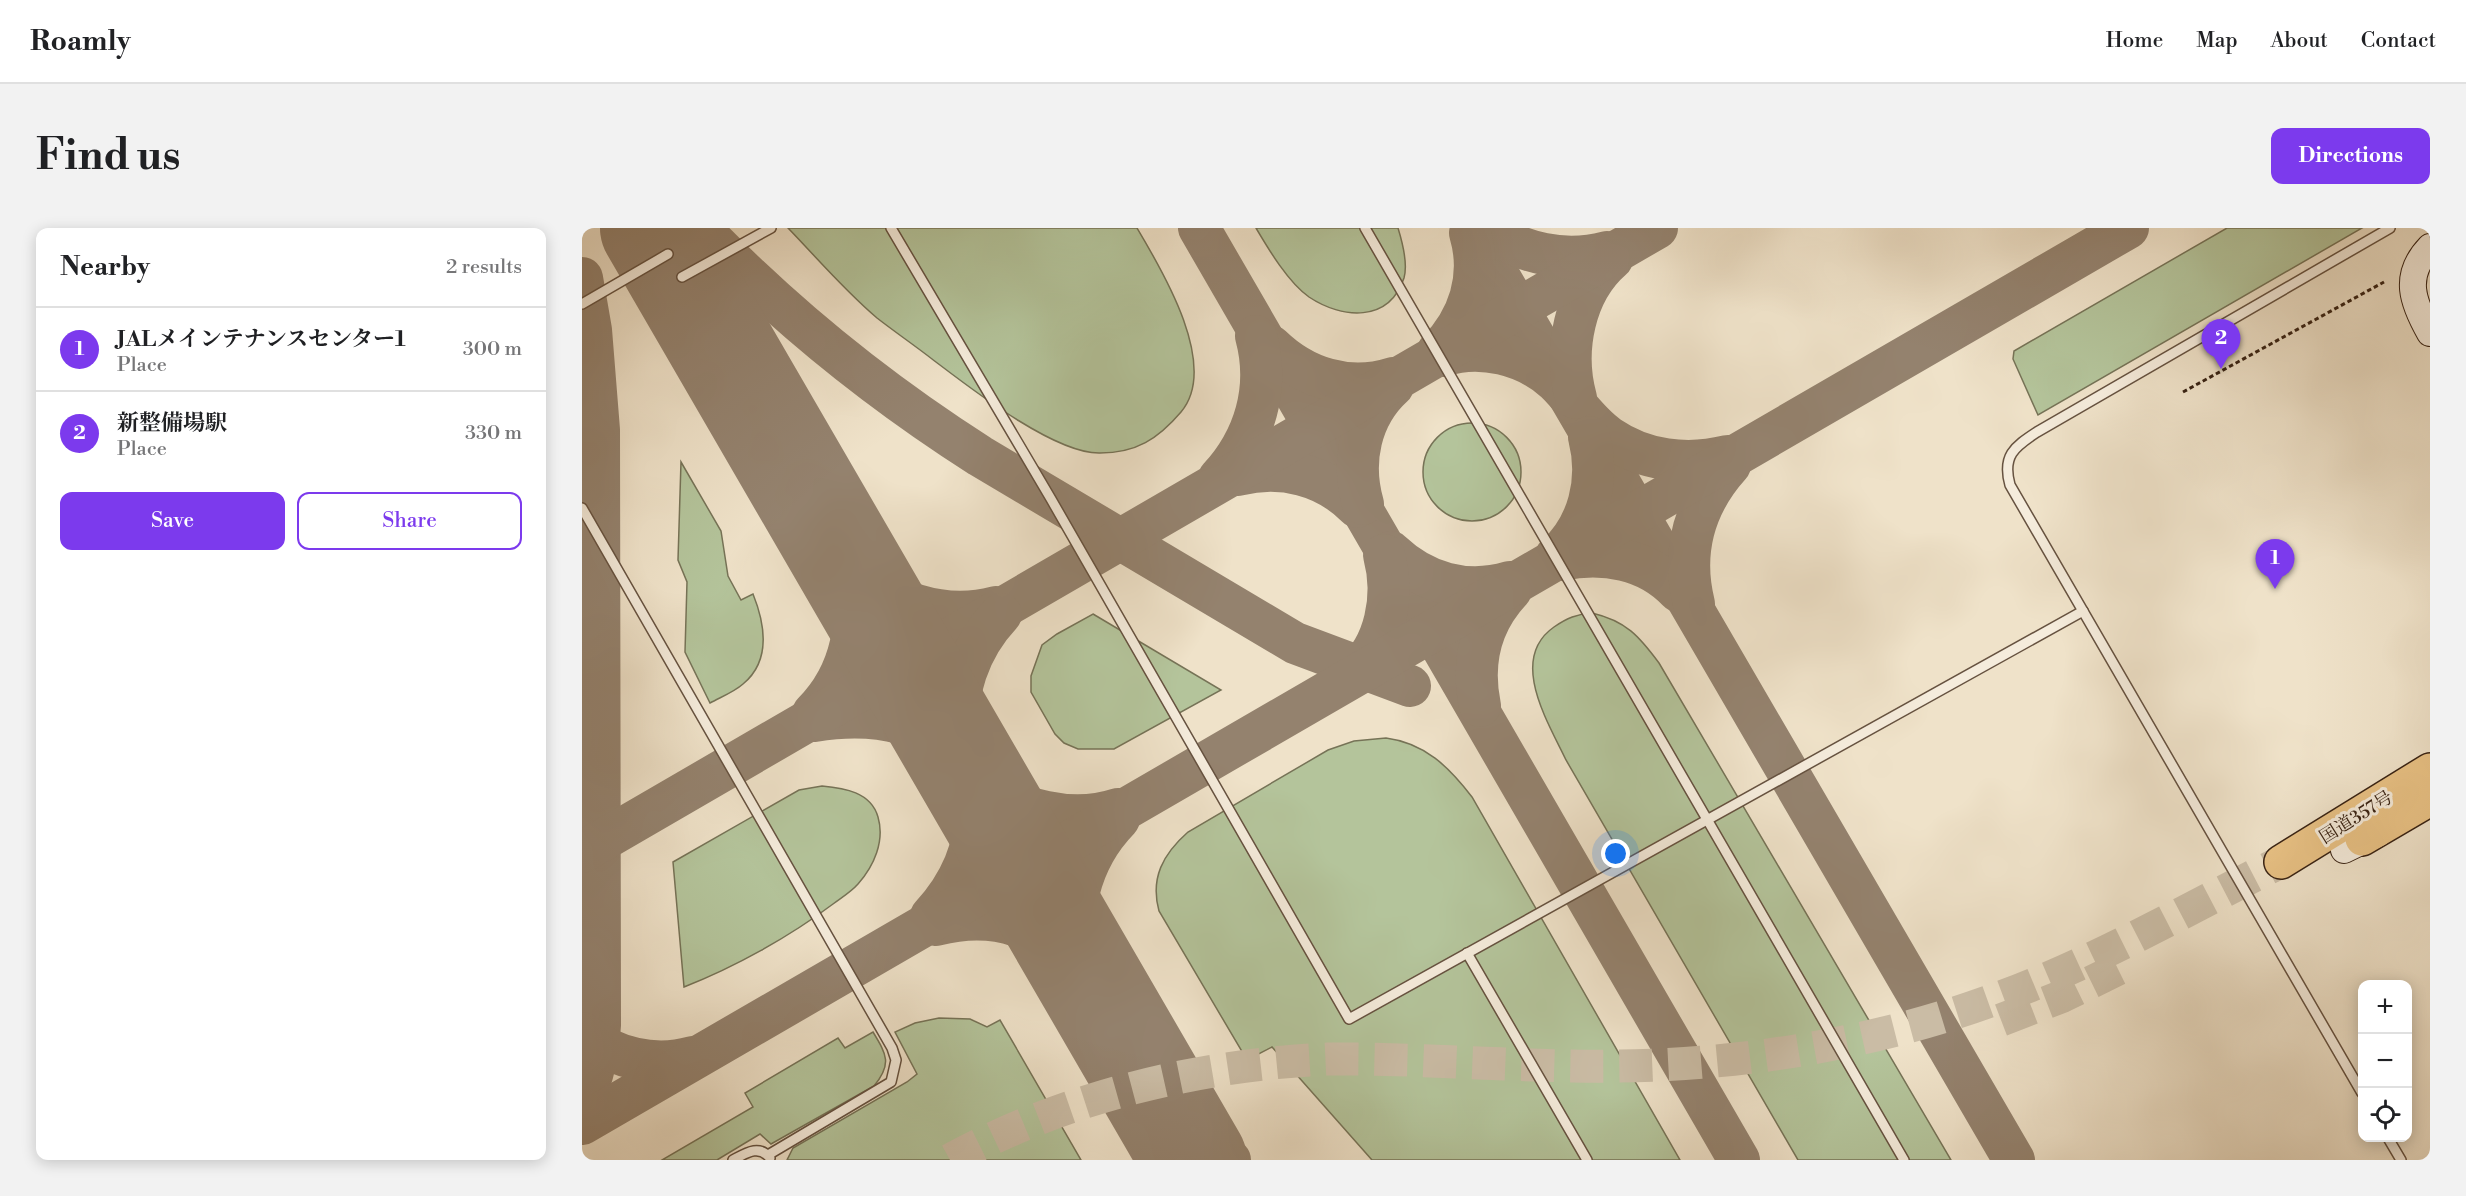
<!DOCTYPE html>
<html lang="en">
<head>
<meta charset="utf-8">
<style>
  :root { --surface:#fff; --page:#f2f2f2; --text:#202124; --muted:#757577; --line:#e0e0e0; --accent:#7c3aed }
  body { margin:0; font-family:"Libre Bodoni","Noto Serif JP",serif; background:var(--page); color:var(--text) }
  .controls { position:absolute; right:18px; bottom:18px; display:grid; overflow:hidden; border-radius:12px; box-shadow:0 3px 15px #0003 }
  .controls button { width:54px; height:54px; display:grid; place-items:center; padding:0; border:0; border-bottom:2px solid var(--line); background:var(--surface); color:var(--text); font:30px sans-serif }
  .you { position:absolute; left:1034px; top:626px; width:21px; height:21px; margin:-15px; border:4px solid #fff; border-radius:50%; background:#1a73e8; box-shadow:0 0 0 9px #1a73e833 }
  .badge { display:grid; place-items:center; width:39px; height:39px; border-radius:50%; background:var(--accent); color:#fff; font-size:20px; font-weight:700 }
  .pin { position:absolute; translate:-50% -50px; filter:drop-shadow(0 2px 3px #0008) }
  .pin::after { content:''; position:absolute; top:32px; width:21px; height:18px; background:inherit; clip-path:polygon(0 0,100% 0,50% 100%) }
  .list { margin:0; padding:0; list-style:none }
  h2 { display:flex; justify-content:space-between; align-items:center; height:78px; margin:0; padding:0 24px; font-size:26px }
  h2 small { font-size:20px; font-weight:400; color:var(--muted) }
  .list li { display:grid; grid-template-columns:39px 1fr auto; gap:18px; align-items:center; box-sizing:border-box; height:84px; padding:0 24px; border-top:2px solid var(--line) }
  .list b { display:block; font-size:22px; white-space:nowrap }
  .list p { margin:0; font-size:20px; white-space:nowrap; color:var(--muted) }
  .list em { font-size:20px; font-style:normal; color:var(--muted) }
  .actions { display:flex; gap:12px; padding:18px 24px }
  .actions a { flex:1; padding:14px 0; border:2px solid var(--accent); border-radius:12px; text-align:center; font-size:21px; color:var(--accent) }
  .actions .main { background:var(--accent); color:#fff }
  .icon { flex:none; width:33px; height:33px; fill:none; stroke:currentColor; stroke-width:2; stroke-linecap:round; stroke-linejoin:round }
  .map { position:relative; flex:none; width:1848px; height:932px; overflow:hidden; border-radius:12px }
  header { display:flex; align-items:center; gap:36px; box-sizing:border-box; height:84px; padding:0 30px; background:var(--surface); border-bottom:2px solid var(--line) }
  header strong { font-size:28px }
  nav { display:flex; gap:33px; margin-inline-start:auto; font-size:21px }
  .intro { display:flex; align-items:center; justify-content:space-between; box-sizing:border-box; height:144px; padding:0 36px }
  h1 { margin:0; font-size:42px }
  .button { padding:15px 27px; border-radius:12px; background:var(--accent); color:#fff; font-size:21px; font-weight:700 }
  main { display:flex; gap:36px; padding:0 36px }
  aside { flex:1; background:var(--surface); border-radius:12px; box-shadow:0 3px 15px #0003 }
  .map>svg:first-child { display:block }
</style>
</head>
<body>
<header>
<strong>Roamly</strong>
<nav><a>Home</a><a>Map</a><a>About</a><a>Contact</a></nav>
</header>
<div class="intro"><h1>Find us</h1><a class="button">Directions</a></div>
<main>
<aside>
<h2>Nearby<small>2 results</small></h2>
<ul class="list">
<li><span class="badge">1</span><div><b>JALメインテナンスセンター1</b><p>Place</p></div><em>300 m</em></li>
<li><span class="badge">2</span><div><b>新整備場駅</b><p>Place</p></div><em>330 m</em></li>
</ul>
<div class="actions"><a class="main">Save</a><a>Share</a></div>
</aside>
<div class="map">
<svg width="1848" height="932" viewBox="0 0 1848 932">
  <rect width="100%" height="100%" fill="#efe2c9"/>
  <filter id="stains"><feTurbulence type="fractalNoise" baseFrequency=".00333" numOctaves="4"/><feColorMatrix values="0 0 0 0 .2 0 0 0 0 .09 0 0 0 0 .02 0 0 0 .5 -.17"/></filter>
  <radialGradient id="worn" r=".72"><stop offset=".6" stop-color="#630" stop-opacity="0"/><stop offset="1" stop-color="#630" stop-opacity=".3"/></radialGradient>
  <g fill="#b4c49b" stroke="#767357" stroke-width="1.5">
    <path d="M206,0H555C580,42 638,138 599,184C576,211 554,225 518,225C472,226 387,159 350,131C332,117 313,104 295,90C263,63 235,30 206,0Z"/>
    <path d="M674,0H816C820,13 826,36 822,50C807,95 760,91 727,69C706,54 687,22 674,0Z"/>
    <polygon points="1645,0 1780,0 1456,187 1431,131 1432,123"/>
    <circle cx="890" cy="244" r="49"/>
    <path d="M99,234L139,303L146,348L159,372L171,366C183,396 190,432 161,456C152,464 139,469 128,475L103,424L105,354L96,332Z"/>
    <path d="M1010,385C1044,393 1057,408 1077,435L1369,932H1216L984,532C966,494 926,431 972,399C985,390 995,386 1010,385Z"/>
    <polygon points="511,386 639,462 532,521 496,521 482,515 473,506 449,464 449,448 460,417 475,406"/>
    <path d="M804,510C843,515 867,539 890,569L1098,932H790L690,819L665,832L577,683C568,650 581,626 606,604L746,522L772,513Z"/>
    <path d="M240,558C262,560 289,564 296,589C303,613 292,638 276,656C269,664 259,670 251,676C207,709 153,739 102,759L91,634L217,562Z"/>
    <polygon points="357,790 388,791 405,799 418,792 499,932 205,932 211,920 325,854 335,846 313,804 333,795"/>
    <path d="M291,804C305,827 310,836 292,858L189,916L178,906L135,932H80L171,879L163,865L256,810L263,820Z"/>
  </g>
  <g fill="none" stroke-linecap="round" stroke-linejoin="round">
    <g stroke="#94826e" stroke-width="42">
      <path d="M118,0C202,87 296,163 398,228L713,415L828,458"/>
      <polyline points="617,0 1157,932"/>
      <polyline points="889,0 1432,932"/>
      <path d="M903,0C939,26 983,35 1025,24"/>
      <path d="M0,50L9,102L17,202L18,797C16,825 12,848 0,874"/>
      <path d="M689,118C722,150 766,164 811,150"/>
      <path d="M856,123C887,91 901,49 888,5"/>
      <path d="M861,128C898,115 944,127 973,153C992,171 1005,194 1027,209C1062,233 1105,238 1146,228"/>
      <path d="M994,170C981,123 992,64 1030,31"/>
      <path d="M656,247C699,236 744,247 775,279"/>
      <path d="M637,250C673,211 688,160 674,108"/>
      <path d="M781,276C769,234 778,188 811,158"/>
      <path d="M809,324C842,355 884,367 928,354"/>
      <path d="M974,328C1007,298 1018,252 1007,209"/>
      <path d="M979,332C1021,323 1066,331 1096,363"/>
      <path d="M266,336C305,374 361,393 414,379"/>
      <path d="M1112,376C1099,323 1112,277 1148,237"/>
      <path d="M771,446C804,418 813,368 802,327"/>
      <path d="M898,478C889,434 898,395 929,362"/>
      <path d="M231,485C270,446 281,389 266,336"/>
      <path d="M232,493C275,486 322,488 360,514C375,524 384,541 398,553C435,583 490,596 536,581"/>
      <path d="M537,591C499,630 480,692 503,743C517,774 544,802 564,829C591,864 617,900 648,932"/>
      <polyline points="0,624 1075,0"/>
      <path d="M349,688C377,658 396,618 393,576C391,554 381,534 378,513C371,466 387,420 419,386"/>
      <path d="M354,697C416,681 460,700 504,745"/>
      <path d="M0,805C32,830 72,840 111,829"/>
      <polyline points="0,896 1546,0"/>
    </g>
    <polyline stroke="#94826e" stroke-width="106" points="71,0 612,932"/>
    <g stroke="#cabca5" stroke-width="33" stroke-dasharray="33 16" stroke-linecap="butt">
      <polyline points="1419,792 1481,768 1536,741"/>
      <path d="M368,932C483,869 615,837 746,831C856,830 965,842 1075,837C1189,832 1304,811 1411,772C1511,736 1605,681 1699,634"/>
    </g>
    <g stroke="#665240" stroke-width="12">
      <g id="lane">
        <polyline points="309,0 469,271 767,791 1501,383"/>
        <polyline points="783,0 1322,932"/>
        <polyline points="100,49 189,0"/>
        <polyline points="0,76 86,26"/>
        <polyline points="0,280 310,820 314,832 309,854 186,927"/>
        <polyline points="885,725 1005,932"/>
        <path d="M1780,865L1428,257C1420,228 1432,219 1455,204L1808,0"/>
        <polyline points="1806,910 1819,932"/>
        <path d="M151,932C164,925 177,916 188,930"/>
      </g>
    </g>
    <g stroke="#382213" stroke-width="28">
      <g id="secondary">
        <path d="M1848,19C1820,48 1831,75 1848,105"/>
        <polyline points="1762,622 1797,605"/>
      </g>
    </g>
    <g stroke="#382213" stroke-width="36">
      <g id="highway">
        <polyline points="1780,611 1848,571"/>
        <polyline points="1699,634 1848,542"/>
      </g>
    </g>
    <polyline stroke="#382213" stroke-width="3" stroke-dasharray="4.5 3" stroke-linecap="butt" points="1601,164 1802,54"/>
    <use href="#lane" stroke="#f5ecdc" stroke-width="9"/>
    <use href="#secondary" stroke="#f5ecdc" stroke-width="26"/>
    <use href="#highway" stroke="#e8c184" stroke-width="33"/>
  </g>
  <g text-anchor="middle" stroke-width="6" stroke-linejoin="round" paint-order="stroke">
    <g font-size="18" fill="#382213" stroke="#f5ecdc">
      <text transform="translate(1774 589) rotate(-32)" y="6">国道357号</text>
    </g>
  </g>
  <rect width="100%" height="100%" filter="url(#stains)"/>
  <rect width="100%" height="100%" fill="url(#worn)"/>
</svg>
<div class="controls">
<button>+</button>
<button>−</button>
<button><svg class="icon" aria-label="locate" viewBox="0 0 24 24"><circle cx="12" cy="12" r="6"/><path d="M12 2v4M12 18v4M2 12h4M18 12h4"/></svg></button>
</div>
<div class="you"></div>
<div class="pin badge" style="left:1693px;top:361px">1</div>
<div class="pin badge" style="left:1639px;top:141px">2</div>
</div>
</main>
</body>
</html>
